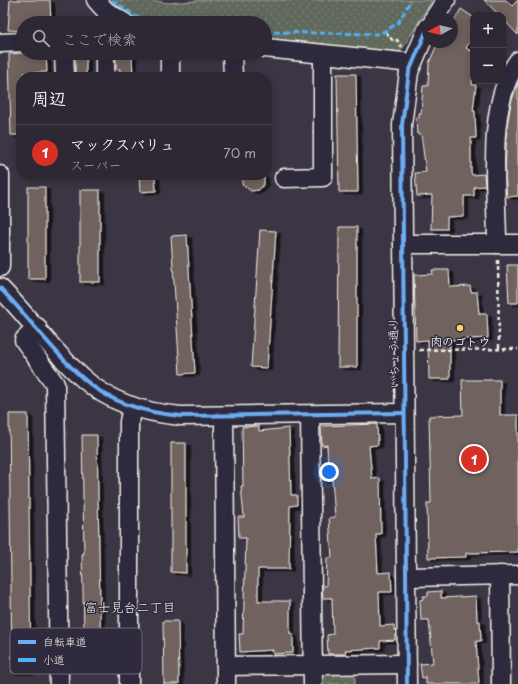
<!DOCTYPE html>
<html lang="ja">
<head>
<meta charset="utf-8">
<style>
  :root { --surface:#2d2833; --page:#39343f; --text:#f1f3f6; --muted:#a7a6ac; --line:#48444e; --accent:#d93025 }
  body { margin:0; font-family:"Playpen Sans","Klee One",sans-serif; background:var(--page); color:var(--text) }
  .controls { position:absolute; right:12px; top:12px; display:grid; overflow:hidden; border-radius:8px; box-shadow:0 2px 10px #0003 }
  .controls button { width:36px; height:36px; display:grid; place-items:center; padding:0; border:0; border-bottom:1px solid var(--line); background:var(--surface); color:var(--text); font:20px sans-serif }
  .compass { position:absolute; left:422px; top:12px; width:36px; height:36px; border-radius:50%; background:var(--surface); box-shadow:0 2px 10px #0003; rotate:262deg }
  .you { position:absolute; left:329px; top:472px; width:14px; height:14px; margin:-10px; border:3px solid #fff; border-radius:50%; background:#1a73e8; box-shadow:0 0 0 6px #1a73e833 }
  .badge { display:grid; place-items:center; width:26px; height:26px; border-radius:50%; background:var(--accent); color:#fff; font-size:13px; font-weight:700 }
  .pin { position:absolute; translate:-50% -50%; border:2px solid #fff; box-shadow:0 1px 4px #0006 }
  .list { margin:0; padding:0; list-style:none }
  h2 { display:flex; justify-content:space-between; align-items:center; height:52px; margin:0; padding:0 16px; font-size:17px }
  h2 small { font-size:13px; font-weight:400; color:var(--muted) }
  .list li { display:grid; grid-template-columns:26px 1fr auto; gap:12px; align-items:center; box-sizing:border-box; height:56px; padding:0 16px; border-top:1px solid var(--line) }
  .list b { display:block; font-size:15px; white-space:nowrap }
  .list p { margin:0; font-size:13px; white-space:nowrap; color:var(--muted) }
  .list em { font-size:13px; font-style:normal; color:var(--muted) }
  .icon { flex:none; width:22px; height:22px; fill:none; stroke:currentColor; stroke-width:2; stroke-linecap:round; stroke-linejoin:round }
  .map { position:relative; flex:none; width:518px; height:684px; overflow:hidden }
  .search { position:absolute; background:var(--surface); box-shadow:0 2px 10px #0003; left:16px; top:16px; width:256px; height:44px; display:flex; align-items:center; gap:10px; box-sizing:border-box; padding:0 14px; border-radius:22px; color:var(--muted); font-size:15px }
  .panel { position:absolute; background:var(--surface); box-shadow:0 2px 10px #0003; left:16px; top:72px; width:256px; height:108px; border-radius:16px }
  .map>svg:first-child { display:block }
</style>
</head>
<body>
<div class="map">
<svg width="518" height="684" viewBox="0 0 518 684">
  <defs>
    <pattern id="park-dots" width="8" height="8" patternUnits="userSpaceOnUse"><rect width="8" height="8" fill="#60685b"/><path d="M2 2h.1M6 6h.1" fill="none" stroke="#777e73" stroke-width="1.8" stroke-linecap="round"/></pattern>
    <filter id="shadow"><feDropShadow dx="4.5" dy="2.5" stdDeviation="0" flood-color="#0009"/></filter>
  </defs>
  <rect width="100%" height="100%" fill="#3c3544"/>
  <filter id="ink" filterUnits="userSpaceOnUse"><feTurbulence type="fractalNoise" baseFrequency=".025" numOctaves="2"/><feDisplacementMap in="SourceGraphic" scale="8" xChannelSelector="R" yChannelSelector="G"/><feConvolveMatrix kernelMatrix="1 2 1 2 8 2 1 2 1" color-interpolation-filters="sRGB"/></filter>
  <g filter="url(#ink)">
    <g fill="url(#park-dots)" stroke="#aaaca2">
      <polygon points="103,0 151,0 168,3 207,0 432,0 405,45 397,55 265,43 265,23 132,23"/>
      <polygon points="355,669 355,684 319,684 319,678 324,670"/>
    </g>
    <g fill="#70625e" stroke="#f4f1e8" filter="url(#shadow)">
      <polygon points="10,0 50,0 51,23 23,23 23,31 8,30"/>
      <polygon points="484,0 506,0 512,6 518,0 518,35 503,19 503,15 499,15"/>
      <polygon points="461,9 473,17 470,30 473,32 473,37 466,48 473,52 472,85 476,85 473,111 475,111 476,138 471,138 471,172 472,175 484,174 485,186 474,187 474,196 464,196 464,216 447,217 447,229 431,229 432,195 417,196 415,173 426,172 421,134 417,134 416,117 419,118 419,113 421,113 423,86 428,86 429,63 438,42 452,42 452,24"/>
      <polygon points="23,53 46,53 47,72 24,73 24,77 21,77 21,135 11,135 9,54"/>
      <rect x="75" y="53" width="11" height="24"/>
      <polygon points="116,56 132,56 133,76 120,76 120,69 116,69"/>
      <polygon points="337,74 356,74 358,192 339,192"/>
      <polygon points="518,83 518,196 507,197 505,174 507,126 511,103"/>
      <polygon points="139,175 155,175 156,191 140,192"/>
      <polygon points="242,175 264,175 264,184 259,190 251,191 242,184"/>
      <rect x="28" y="187" width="17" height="92"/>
      <rect x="80" y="190" width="20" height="92"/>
      <polygon points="339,227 357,227 357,367 338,367"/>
      <polygon points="260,230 276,231 267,368 251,367"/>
      <polygon points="187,235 195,373 180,374 171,236"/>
      <polygon points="507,265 518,265 518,303 509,303"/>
      <polygon points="432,270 449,270 450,287 470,286 471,292 477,292 479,314 487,314 488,338 450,340 450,379 429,379 428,340 416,341 414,275 433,274"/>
      <polygon points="462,380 500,380 500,415 518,415 518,552 466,553 466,557 428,558 427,503 431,503 429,416 463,415"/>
      <polygon points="9,414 28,414 31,672 12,672"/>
      <polygon points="377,424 378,445 369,446 372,479 380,478 381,534 376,534 378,573 391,572 392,592 379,592 380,626 394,625 395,640 380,641 380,648 345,650 346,654 328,654 327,635 333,634 332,598 323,598 322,586 326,586 327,558 332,558 329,518 335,517 332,479 321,480 321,468 328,468 327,445 322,446 321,426"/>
      <polygon points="259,426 259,431 289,428 291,495 297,495 297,505 290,506 289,569 258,569 258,601 290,601 290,634 293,634 293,653 273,654 273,650 240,652 239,634 243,634 246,538 239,538 238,517 244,517 241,486 243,486 242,427"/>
      <polygon points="82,435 97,435 101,665 85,665 82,554 84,554"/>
      <polygon points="171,443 186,443 186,573 171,572"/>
      <polygon points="441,591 441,598 476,596 477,621 480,621 481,641 476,641 479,684 426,684 426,677 422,678 420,664 433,663 429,620 421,620 420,600 423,599 423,596 428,596 428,592"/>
      <polygon points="163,621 178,621 179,684 164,684"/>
    </g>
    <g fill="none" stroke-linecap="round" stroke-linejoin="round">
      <g stroke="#f4f1e8" stroke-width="21">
        <g id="minor">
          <polyline points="96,0 106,11 125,23"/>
          <polyline points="434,18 446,0"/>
          <polyline points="0,43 23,42"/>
          <polyline points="265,48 412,63"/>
          <polyline points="64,53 65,77"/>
          <polyline points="105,53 105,77"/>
          <polyline points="232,53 233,77"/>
          <polyline points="170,77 170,53"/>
          <polyline points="0,175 0,267"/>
          <polyline points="284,178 323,177 323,54"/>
          <polyline points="403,244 518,244"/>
          <path d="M497,244C497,190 485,106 518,61"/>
          <path d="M0,288C29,317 53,353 85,380C111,403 147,413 181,416L404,413"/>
          <polyline points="37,327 24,340 55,384 59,684"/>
          <polyline points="310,415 313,684"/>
          <polyline points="224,417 226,684"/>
          <polyline points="500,575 501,684"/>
          <polyline points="406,577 518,575"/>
          <polyline points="226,666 407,664"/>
          <polyline points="129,684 129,422 132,406"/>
          <polyline points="407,684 402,125 409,72 428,27"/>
        </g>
      </g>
      <g stroke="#f4f1e8" stroke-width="2.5" stroke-dasharray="4 3" stroke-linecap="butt">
        <polyline points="386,32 393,41 397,40 402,47"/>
        <polyline points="498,260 499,349"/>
        <polyline points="419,350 518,349"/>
      </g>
      <use href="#minor" stroke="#2f2a3d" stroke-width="18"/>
      <g stroke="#4fb1f8" stroke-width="3" stroke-dasharray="6 3" stroke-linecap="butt">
        <polyline points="112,0 137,17 156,23"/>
        <polyline points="265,32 380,34 398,23 411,0"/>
      </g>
      <g stroke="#2f2a3d" stroke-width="6">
        <g id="cycleway">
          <path d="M0,288C29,317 53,353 85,380C111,403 147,413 181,416L404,413"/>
          <polyline points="407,684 402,125 409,72 428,27"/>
        </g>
      </g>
      <use href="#cycleway" stroke="#6dadf4" stroke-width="4"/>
    </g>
  </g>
  <circle fill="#ffd166" stroke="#2f2a3d" stroke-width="1.5" cx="460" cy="328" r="4"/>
  <g text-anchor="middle" stroke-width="3" stroke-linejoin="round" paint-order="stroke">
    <g font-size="12" font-weight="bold" fill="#f4f1e8" stroke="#2f2a3d">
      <text x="460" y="346">肉のゴトウ</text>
    </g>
    <g font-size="12" fill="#f4f1e8" stroke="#2f2a3d">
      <text transform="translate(394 353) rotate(-91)" y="4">いちょう通り</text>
    </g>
    <g font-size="13" fill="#f4f1e8" stroke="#2f2a3d">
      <text x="130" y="612">富士見台二丁目</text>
    </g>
  </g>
  <rect x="10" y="628" width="132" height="46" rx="6" fill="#2f2a3d" stroke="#6a6670" stroke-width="1"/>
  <rect x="18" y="640" width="18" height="4" fill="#6dadf4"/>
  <rect x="18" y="658" width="18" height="4" fill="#4fb1f8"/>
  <g font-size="11" fill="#f4f1e8">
    <text x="43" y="646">自転車道</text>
    <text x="43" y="664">小道</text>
  </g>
</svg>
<div class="controls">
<button>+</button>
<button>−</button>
</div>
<svg class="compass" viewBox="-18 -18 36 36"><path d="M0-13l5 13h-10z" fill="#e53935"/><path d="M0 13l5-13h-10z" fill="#a7a6ac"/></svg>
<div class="you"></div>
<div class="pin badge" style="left:474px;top:459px">1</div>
<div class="search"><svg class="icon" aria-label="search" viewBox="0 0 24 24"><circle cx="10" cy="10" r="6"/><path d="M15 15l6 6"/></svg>ここで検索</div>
<section class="panel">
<h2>周辺<small></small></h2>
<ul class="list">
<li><span class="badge">1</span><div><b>マックスバリュ</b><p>スーパー</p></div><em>70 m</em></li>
</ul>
</section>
</div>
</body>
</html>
